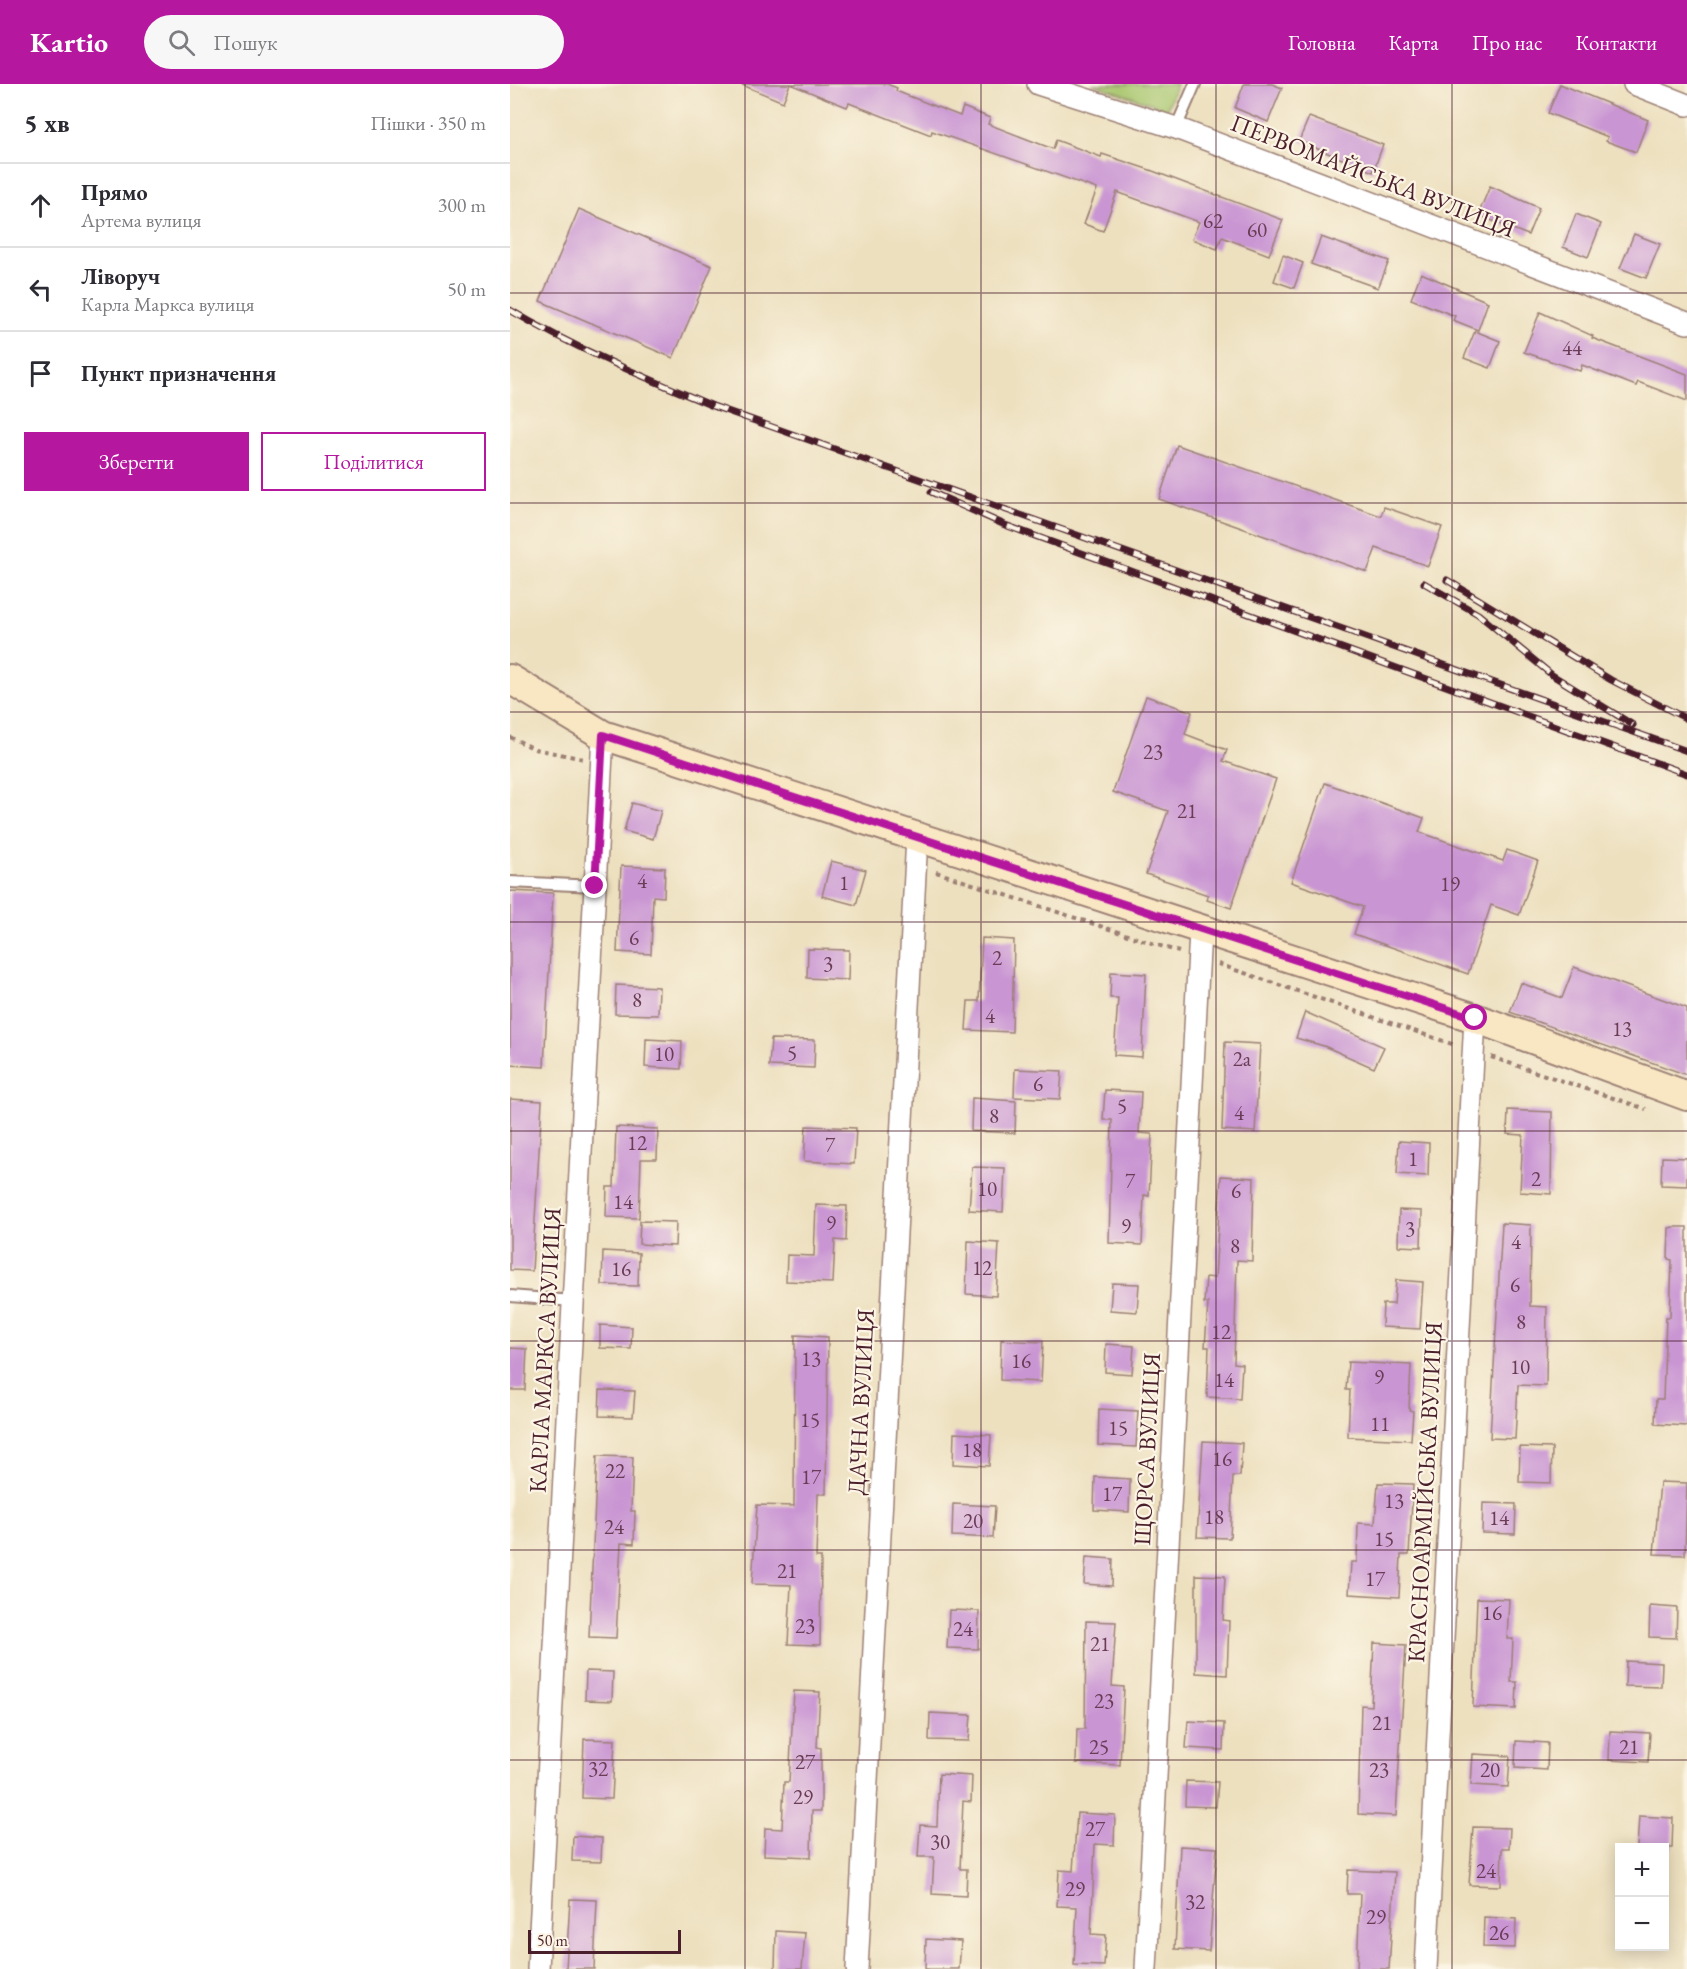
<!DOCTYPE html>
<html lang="uk">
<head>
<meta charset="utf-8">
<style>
  :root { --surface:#fff; --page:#f7f7f7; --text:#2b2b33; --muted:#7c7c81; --line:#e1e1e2; --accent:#b5179e }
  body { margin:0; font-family:"EB Garamond",serif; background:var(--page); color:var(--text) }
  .controls { position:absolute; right:18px; bottom:18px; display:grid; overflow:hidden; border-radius:0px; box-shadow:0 3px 15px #0003 }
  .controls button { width:54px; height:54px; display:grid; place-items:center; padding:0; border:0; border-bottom:2px solid var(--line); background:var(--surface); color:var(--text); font:30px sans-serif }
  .scale { position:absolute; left:18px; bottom:15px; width:153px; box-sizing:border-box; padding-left:6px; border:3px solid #4a1f2b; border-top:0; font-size:16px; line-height:21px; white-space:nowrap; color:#4a1f2b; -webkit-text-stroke:4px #fcf5e5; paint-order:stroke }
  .stop { position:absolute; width:18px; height:18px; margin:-14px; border:4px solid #b5179e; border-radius:50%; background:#fff }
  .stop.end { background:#b5179e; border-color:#fff; box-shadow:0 2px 6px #0008 }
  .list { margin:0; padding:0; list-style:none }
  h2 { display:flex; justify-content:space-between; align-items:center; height:78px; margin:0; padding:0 24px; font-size:26px }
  h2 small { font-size:20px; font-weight:400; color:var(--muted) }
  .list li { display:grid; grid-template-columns:39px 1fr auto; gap:18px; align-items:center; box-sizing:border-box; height:84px; padding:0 24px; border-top:2px solid var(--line) }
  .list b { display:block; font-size:22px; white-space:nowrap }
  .list p { margin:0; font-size:20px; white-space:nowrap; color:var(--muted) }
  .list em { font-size:20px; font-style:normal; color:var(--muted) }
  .actions { display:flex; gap:12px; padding:18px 24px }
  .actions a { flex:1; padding:14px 0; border:2px solid var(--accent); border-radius:0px; text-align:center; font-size:21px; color:var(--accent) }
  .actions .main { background:var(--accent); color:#fff }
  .icon { flex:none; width:33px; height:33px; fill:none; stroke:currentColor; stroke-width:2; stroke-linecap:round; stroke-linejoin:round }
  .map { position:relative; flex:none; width:1177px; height:1885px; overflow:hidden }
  header { display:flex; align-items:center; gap:36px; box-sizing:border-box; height:84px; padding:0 30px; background:var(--accent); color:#fff }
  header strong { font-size:28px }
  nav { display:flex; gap:33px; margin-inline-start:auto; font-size:21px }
  .search { width:420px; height:54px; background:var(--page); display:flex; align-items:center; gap:15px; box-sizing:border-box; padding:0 21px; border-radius:33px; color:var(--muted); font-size:22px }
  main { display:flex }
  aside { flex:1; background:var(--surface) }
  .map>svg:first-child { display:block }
</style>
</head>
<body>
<header>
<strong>Kartio</strong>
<div class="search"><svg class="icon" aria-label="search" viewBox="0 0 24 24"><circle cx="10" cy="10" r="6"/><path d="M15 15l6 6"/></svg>Пошук</div>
<nav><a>Головна</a><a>Карта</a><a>Про нас</a><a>Контакти</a></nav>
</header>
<main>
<aside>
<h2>5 хв<small>Пішки · 350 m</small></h2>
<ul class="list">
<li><svg class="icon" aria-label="ahead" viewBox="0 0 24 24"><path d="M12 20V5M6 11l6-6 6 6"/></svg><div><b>Прямо</b><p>Артема вулиця</p></div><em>300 m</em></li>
<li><svg class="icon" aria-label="left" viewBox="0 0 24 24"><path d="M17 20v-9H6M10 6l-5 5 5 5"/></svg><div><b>Ліворуч</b><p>Карла Маркса вулиця</p></div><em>50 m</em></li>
<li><svg class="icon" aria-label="arrive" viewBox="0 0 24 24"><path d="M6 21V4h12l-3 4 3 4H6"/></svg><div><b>Пункт призначення</b></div></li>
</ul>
<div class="actions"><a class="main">Зберегти</a><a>Поділитися</a></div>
</aside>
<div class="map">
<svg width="1177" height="1885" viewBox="0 0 1177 1885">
  <rect width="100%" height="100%" fill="#fcf5e5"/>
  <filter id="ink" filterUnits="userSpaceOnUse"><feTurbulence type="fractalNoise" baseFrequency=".0167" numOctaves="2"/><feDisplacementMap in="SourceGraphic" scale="12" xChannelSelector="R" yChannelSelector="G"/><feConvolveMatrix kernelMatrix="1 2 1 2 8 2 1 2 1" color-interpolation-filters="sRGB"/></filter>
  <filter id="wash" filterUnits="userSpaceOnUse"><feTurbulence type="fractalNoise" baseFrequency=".008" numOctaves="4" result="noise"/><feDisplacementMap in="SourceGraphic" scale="24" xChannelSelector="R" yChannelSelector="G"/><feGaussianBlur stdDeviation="1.35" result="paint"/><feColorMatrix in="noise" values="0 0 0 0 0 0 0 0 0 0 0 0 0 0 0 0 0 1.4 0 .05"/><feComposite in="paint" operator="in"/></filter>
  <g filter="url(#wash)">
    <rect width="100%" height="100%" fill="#ede0bf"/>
    <polygon fill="#a7c66d" stroke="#78724c" stroke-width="1.5" points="582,0 667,0 657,25"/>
    <g id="blocks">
      <g fill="#c995d3">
        <polygon points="230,0 280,0 273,18"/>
        <polygon points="280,0 377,0 387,4 386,7 450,32 453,23 480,34 478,40 543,65 546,56 591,73 592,70 640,86 773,136 759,171 712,153 707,165 682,155 689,138 607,108 593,147 574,140 587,105 422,47 421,51 339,19 337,23"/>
        <polygon points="734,0 762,0 772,4 758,38 725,24"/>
        <polygon points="1050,0 1138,36 1126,68 1096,57 1098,53 1038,29"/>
        <polygon points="799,33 873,61 863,88 789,57"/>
        <polygon points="980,102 1029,124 1018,151 968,131"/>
        <polygon points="69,125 202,182 163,274 30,217"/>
        <polygon points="1066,130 1091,140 1078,173 1053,163"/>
        <polygon points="1124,150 1150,160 1136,194 1110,184"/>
        <polygon points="811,153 879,177 868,204 801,180"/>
        <polygon points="773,171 793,179 784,204 764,197"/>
        <polygon points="911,189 978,218 968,246 943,236 945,232 901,215"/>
        <polygon points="1030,228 1083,252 1082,254 1177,290 1177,317 1128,298 1126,302 1072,281 1070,287 1014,268"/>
        <polygon points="965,247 990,257 980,284 954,274"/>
        <polygon points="667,361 871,432 874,423 932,443 918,482 866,464 857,488 649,415"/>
        <polygon points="636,612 682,628 675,650 717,666 713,677 766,695 721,824 697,816 698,811 636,790 658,727 603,708"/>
        <polygon points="815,699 914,734 909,748 993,777 997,766 1028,777 1009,831 981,821 958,890 844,850 853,823 781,798"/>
        <polygon points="122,719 151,727 143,755 114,747"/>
        <polygon points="321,777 356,786 346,821 312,812"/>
        <polygon points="111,782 155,784 154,813 143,812 141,870 107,868"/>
        <polygon points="0,807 43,809 34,983 0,981"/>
        <polygon points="472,854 504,856 502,948 456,946 458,917 469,917"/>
        <polygon points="298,865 339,866 338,896 297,894"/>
        <polygon points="1064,883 1177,924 1177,991 1000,928 1011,899 1052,914"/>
        <polygon points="601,888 636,890 632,973 604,971 608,914 600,914"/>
        <polygon points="106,901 149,903 148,931 105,930"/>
        <polygon points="795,928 874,963 864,984 814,962 786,954"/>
        <polygon points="136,955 172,957 171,985 135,983"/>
        <polygon points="261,955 305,956 304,984 259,982"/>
        <polygon points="715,958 750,960 745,1048 712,1046"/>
        <polygon points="505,985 552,987 550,1015 504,1013"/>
        <polygon points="595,1006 631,1008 629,1049 642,1050 639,1112 634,1111 632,1161 599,1159 602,1036 593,1036"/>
        <polygon points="462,1014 506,1017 505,1049 461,1047"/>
        <polygon points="0,1015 32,1017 22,1187 0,1186"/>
        <polygon points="998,1026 1042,1028 1041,1110 1010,1108 1013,1051 997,1050"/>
        <polygon points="296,1042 346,1044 344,1080 294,1077"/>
        <polygon points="106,1043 148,1045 147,1075 131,1075 129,1134 96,1133 97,1103 104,1103"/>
        <polygon points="889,1057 919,1059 918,1092 887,1090"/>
        <polygon points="1152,1073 1177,1074 1177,1102 1151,1101"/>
        <polygon points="462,1083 495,1084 493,1128 459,1126"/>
        <polygon points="711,1092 744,1094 742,1177 727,1176 724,1279 732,1280 730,1315 697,1313 699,1263 695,1263 698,1219 694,1219 696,1193 705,1194"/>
        <polygon points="306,1121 337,1122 336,1157 325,1156 323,1199 276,1197 277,1171 304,1172"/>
        <polygon points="889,1126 912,1127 911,1163 888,1162"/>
        <polygon points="130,1137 166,1138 165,1162 129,1160"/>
        <polygon points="992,1139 1021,1141 1020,1222 1037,1223 1036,1302 1008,1301 1005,1355 980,1354"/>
        <polygon points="1163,1143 1177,1143 1177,1342 1145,1340 1146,1315 1153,1315 1156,1233 1160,1233 1162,1176 1158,1175 1159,1144"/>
        <polygon points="458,1157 489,1159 486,1212 456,1210"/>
        <polygon points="93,1167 129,1169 128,1202 92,1201"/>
        <polygon points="886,1196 913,1198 910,1245 872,1243 873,1220 884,1220"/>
        <polygon points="602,1199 629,1200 627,1228 600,1226"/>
        <polygon points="90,1241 122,1243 121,1265 90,1264"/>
        <polygon points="285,1251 318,1253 316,1410 308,1410 306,1473 311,1473 310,1561 278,1560 281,1501 242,1500 247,1421 284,1422"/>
        <polygon points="491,1256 533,1258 531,1298 490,1296"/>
        <polygon points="596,1260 624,1262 622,1290 595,1288"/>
        <polygon points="0,1264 17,1265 15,1306 0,1306"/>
        <polygon points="838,1278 901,1281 899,1326 903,1327 901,1356 838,1353 840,1306 836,1306"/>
        <polygon points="90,1306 125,1307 123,1333 89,1332"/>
        <polygon points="589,1325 628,1327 626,1363 588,1361"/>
        <polygon points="444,1349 481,1351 479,1382 443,1380"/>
        <polygon points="693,1357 732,1359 730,1392 723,1392 720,1454 687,1453"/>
        <polygon points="1010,1363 1042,1364 1041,1399 1009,1398"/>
        <polygon points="87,1372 123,1373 121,1427 125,1427 124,1460 111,1459 106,1554 79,1553"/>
        <polygon points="585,1393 620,1395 619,1428 584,1426"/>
        <polygon points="1150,1398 1177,1399 1175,1471 1144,1470"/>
        <polygon points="868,1399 903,1400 899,1471 891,1471 889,1513 839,1510 841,1478 847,1478 848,1439 865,1440"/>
        <polygon points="973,1419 1006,1420 1005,1450 972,1449"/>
        <polygon points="443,1420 485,1422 483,1454 442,1452"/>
        <polygon points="576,1473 603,1475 602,1502 574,1500"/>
        <polygon points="686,1491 715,1492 713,1536 719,1537 717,1591 686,1589"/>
        <polygon points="967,1514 999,1515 997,1555 1003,1555 1001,1598 1007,1598 1006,1625 963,1623"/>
        <polygon points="1140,1522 1167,1524 1166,1554 1139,1553"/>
        <polygon points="439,1526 469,1527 468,1565 437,1564"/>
        <polygon points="576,1537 606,1538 602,1602 614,1603 610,1681 566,1679 567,1645 575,1645"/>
        <polygon points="864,1559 896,1561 886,1732 848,1730 851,1621 861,1622"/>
        <polygon points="1116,1577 1152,1579 1151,1603 1115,1602"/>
        <polygon points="76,1587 103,1588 102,1617 75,1616"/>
        <polygon points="284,1607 310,1608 307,1663 311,1664 311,1727 302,1727 301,1773 254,1771 255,1744 272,1745 274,1698 279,1698"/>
        <polygon points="420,1629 461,1631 459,1657 419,1656"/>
        <polygon points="678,1637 714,1639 713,1666 676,1664"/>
        <polygon points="1100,1647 1140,1649 1138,1678 1099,1676"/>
        <polygon points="74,1655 105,1656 102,1715 72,1714"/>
        <polygon points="1006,1657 1038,1659 1037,1686 1005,1684"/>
        <polygon points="963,1670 1000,1672 998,1703 961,1701"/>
        <polygon points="429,1690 462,1692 461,1718 453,1717 450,1785 457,1785 456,1812 422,1810 424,1773 408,1773 410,1741 427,1742"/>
        <polygon points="676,1697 708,1698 706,1723 675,1722"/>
        <polygon points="567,1729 605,1731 604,1761 585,1760 581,1850 596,1851 594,1882 564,1881 567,1823 547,1822 549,1786 563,1787"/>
        <polygon points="1129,1732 1163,1734 1162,1764 1127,1764"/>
        <polygon points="963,1743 1000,1744 999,1764 992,1764 991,1802 959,1801"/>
        <polygon points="63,1752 92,1754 91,1778 62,1777"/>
        <polygon points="670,1762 707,1764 699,1867 665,1865"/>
        <polygon points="838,1786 885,1788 879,1885 847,1885 850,1810 837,1810"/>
        <polygon points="60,1815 87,1816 84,1885 56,1885"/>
        <polygon points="974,1833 1006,1835 1005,1864 973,1863"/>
        <polygon points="266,1847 295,1849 292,1885 265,1885"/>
        <polygon points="416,1855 451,1857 449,1885 415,1885"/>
      </g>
    </g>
  </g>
  <g filter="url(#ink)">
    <use href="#blocks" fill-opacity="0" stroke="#9c8075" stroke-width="1.5"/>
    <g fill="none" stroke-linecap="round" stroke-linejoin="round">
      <g stroke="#9c8075" stroke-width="14">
        <g id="lane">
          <polyline points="666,44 685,0"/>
          <polyline points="0,798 85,802"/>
          <polyline points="0,1212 63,1217"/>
        </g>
      </g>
      <g stroke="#9c8075" stroke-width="24">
        <g id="street">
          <polyline points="528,0 666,44 1177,239"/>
          <polyline points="1124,0 1177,21"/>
          <polyline points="28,1885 93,651"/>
          <polyline points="347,1885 407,753"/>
          <polyline points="636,1885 690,847"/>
          <polyline points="916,1885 965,934"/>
        </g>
      </g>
      <g stroke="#9c8075" stroke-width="32">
        <polyline id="secondary" points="0,595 93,651 965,934 1177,1012"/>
      </g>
      <g stroke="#9c8075" stroke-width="4" stroke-dasharray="4.5 4.5" stroke-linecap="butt">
        <polyline points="0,653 25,665 74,675"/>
        <polyline points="426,788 669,868"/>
        <polyline points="708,880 945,961"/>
        <polyline points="981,973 1136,1025"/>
      </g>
      <use href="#lane" stroke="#fff" stroke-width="10"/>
      <use href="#street" stroke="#fff" stroke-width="21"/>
      <use href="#secondary" stroke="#f9e7c3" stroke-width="28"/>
      <g stroke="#4a1f2b" stroke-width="7">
        <g id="rail">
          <path d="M0,226C64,264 134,293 203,322L1177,667"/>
          <polyline points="421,408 495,441 1177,690"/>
          <polyline points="937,496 1101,596 1177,635"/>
          <polyline points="914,499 968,530 1042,591 1123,641"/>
        </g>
      </g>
      <use href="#rail" stroke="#fcf5e5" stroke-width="4.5" stroke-dasharray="14" stroke-linecap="butt"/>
    </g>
  </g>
  <g fill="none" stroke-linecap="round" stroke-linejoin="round" filter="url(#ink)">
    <polyline stroke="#b5179e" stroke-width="8" points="85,802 93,651 965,934"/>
  </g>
  <path fill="none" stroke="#4a1f2b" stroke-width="1.5" stroke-opacity="0.55" d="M235,0V1885M471,0V1885M706,0V1885M942,0V1885M0,209H1177M0,419H1177M0,628H1177M0,838H1177M0,1047H1177M0,1257H1177M0,1466H1177M0,1676H1177"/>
  <g text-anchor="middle" stroke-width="4.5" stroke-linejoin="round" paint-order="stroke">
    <g font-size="21" fill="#6a3c55">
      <text x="703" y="144">62</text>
      <text x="747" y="153">60</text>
      <text x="1062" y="271">44</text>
      <text x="643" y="675">23</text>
      <text x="677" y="734">21</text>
      <text x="132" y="804">4</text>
      <text x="334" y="806">1</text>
      <text x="940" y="807">19</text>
      <text x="124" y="861">6</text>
      <text x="487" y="881">2</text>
      <text x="318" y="887">3</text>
      <text x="127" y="923">8</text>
      <text x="480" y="939">4</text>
      <text x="1112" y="952">13</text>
      <text x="282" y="976">5</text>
      <text x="154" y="977">10</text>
      <text x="732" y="982">2а</text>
      <text x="528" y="1007">6</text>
      <text x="612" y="1029">5</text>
      <text x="729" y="1036">4</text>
      <text x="484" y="1039">8</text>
      <text x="127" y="1066">12</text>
      <text x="320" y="1068">7</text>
      <text x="903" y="1082">1</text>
      <text x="1026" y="1102">2</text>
      <text x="620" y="1104">7</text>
      <text x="477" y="1112">10</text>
      <text x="726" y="1114">6</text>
      <text x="113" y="1125">14</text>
      <text x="321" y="1146">9</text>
      <text x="616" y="1149">9</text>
      <text x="900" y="1152">3</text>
      <text x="1006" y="1165">4</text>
      <text x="725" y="1169">8</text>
      <text x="472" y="1191">12</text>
      <text x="111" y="1192">16</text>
      <text x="1005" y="1208">6</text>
      <text x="1011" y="1245">8</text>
      <text x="711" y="1255">12</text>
      <text x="301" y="1282">13</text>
      <text x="511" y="1284">16</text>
      <text x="1010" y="1290">10</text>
      <text x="869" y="1300">9</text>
      <text x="714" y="1303">14</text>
      <text x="300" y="1343">15</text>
      <text x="870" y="1347">11</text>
      <text x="608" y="1351">15</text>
      <text x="462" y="1373">18</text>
      <text x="712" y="1382">16</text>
      <text x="105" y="1394">22</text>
      <text x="301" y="1400">17</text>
      <text x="602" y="1417">17</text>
      <text x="884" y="1424">13</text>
      <text x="704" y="1440">18</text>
      <text x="989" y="1441">14</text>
      <text x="463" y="1444">20</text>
      <text x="104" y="1450">24</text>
      <text x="874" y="1462">15</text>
      <text x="277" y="1494">21</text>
      <text x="865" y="1502">17</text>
      <text x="982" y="1536">16</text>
      <text x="295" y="1549">23</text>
      <text x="453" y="1552">24</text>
      <text x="590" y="1567">21</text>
      <text x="594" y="1624">23</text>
      <text x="872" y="1646">21</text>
      <text x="589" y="1670">25</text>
      <text x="1119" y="1670">21</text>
      <text x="295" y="1685">27</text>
      <text x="88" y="1692">32</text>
      <text x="869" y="1693">23</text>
      <text x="980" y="1693">20</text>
      <text x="293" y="1720">29</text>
      <text x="585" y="1752">27</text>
      <text x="430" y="1765">30</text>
      <text x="976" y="1794">24</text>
      <text x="565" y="1812">29</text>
      <text x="685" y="1825">32</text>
      <text x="866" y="1840">29</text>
      <text x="989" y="1856">26</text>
    </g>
    <g font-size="24" fill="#4a1f2b" stroke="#fcf5e5">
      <text transform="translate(863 92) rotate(21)" y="8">ПЕРВОМАЙСЬКА ВУЛИЦЯ</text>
      <text transform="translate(35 1266) rotate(-87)" y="8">КАРЛА МАРКСА ВУЛИЦЯ</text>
      <text transform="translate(351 1318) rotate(-87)" y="8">ДАЧНА ВУЛИЦЯ</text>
      <text transform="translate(637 1365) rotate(-87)" y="8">ЩОРСА ВУЛИЦЯ</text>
      <text transform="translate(915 1408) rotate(-87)" y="8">КРАСНОАРМІЙСЬКА ВУЛИЦЯ</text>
    </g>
  </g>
</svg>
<div class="controls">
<button>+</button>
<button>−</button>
</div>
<div class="scale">50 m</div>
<div class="stop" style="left:965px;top:934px"></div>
<div class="stop end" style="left:85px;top:802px"></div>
</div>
</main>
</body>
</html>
